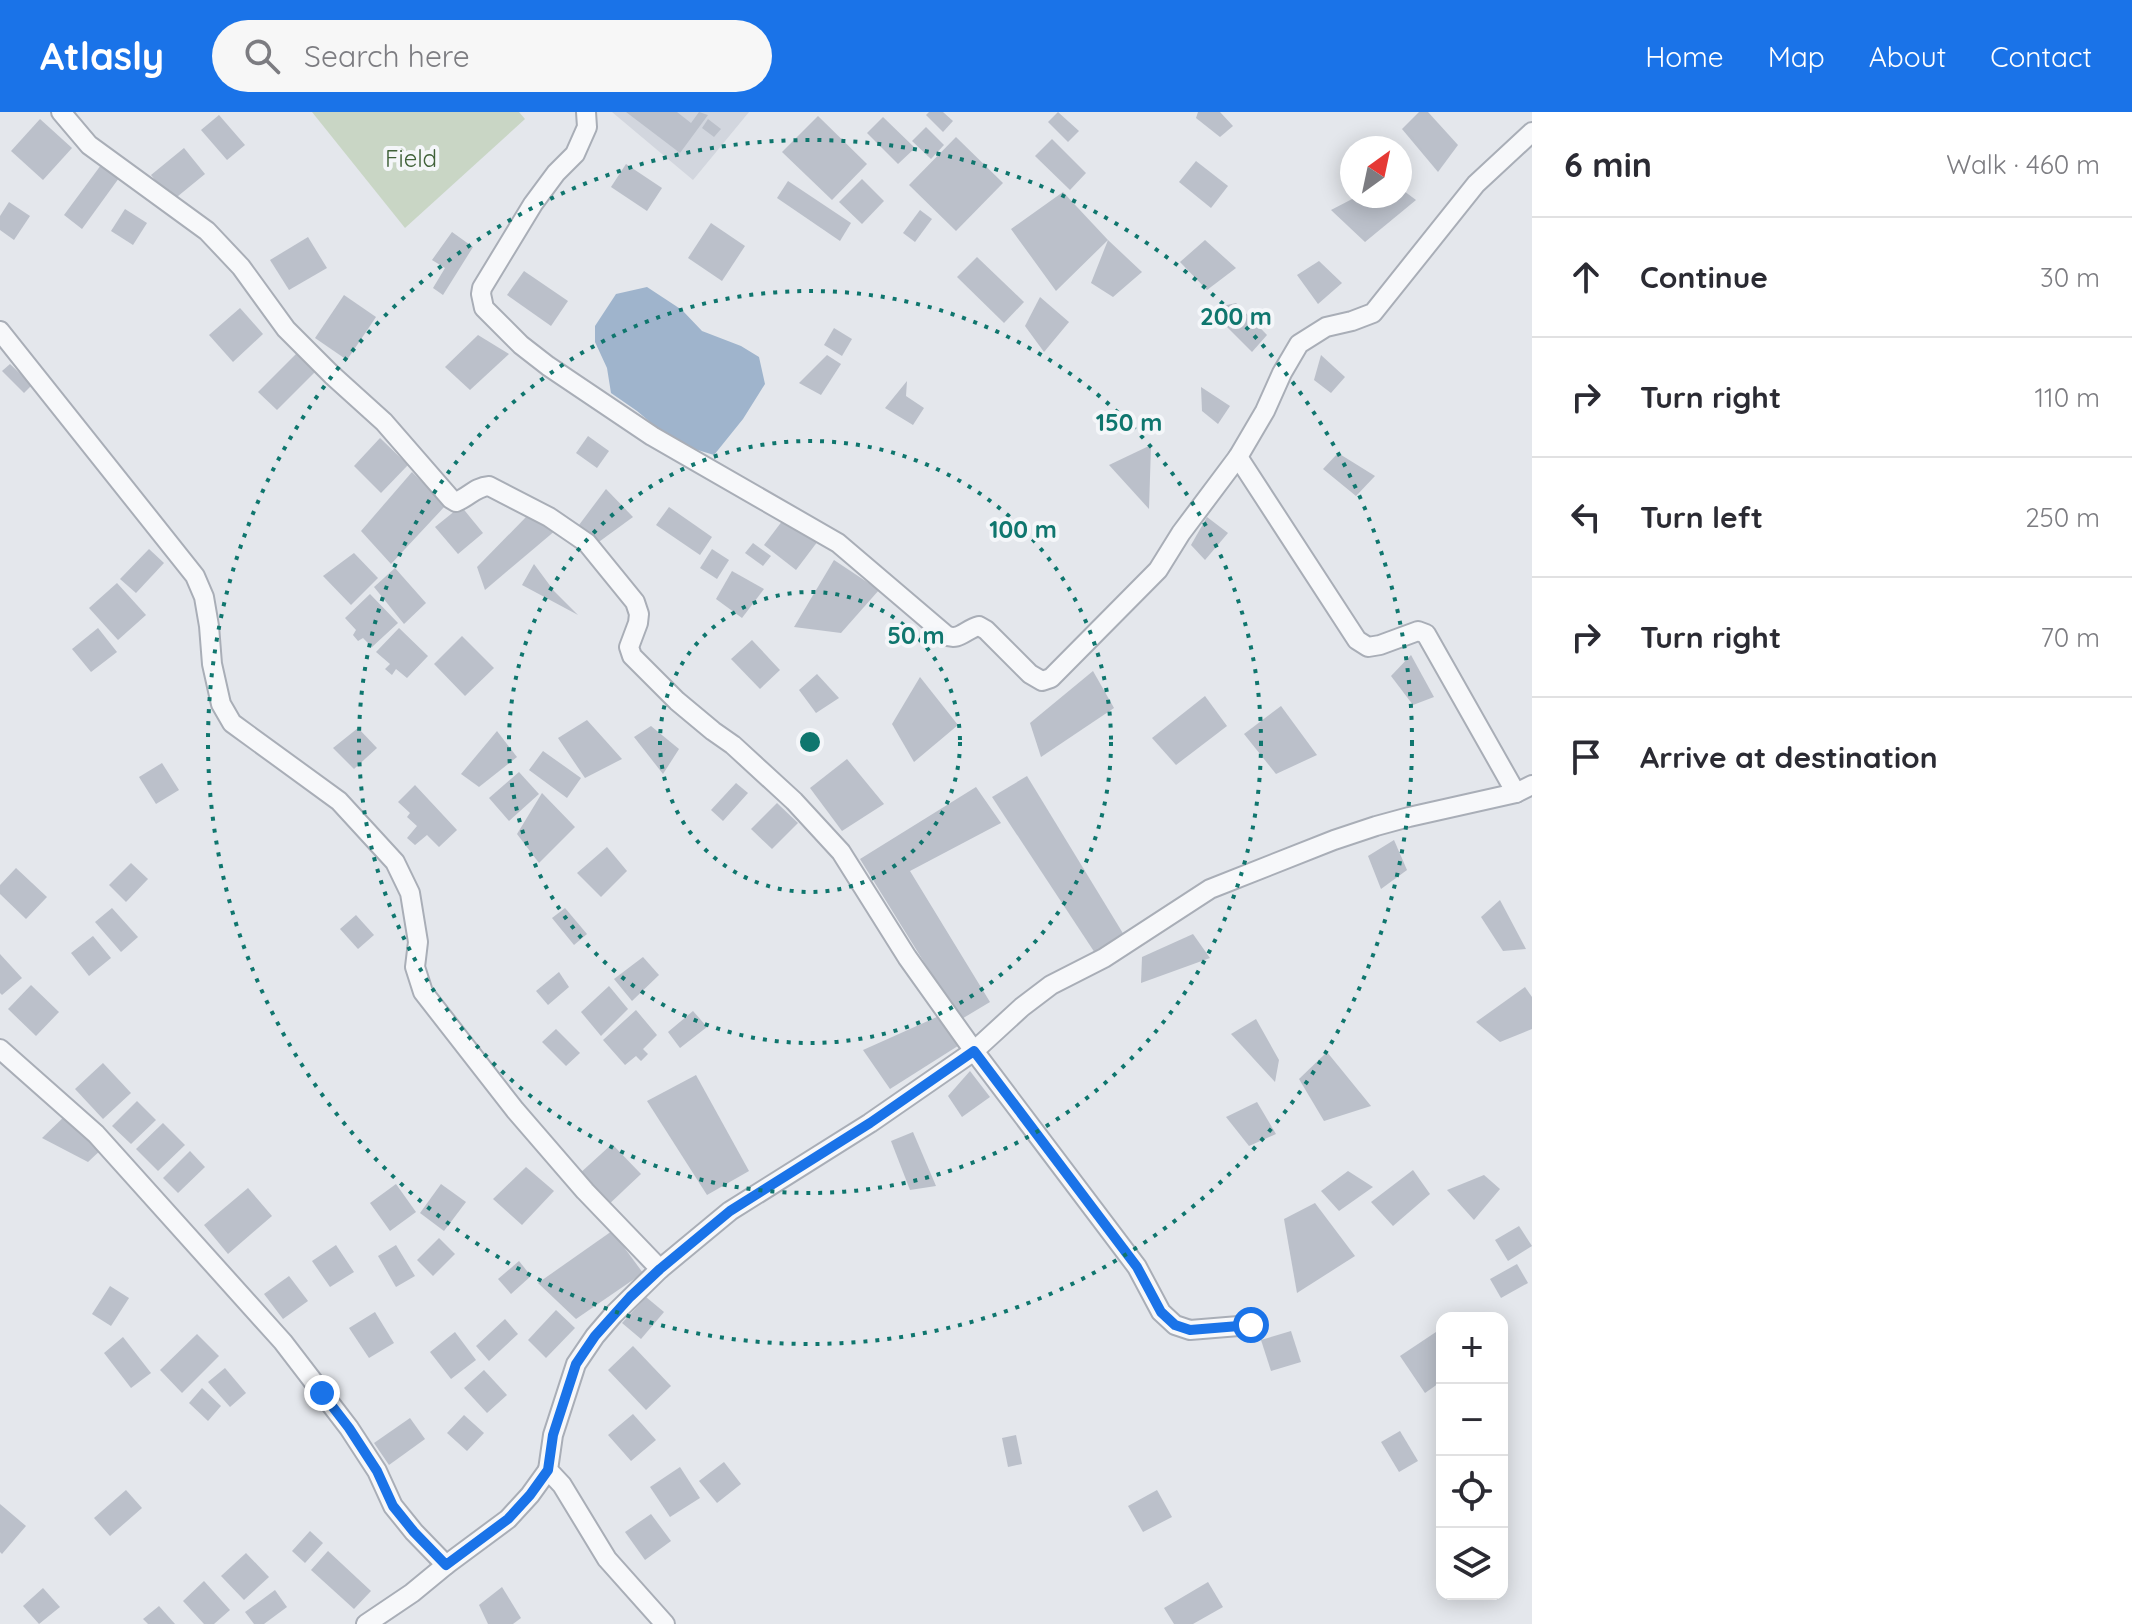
<!DOCTYPE html>
<html lang="en">
<head>
<meta charset="utf-8">
<style>
  :root { --surface:#fff; --page:#f7f7f7; --text:#2b2b33; --muted:#7c7c81; --line:#e1e1e2; --accent:#1a73e8 }
  body { margin:0; font-family:Quicksand,sans-serif; background:var(--page); color:var(--text) }
  .controls { position:absolute; right:24px; bottom:24px; display:grid; overflow:hidden; border-radius:16px; box-shadow:0 4px 20px #0003 }
  .controls button { width:72px; height:72px; display:grid; place-items:center; padding:0; border:0; border-bottom:2px solid var(--line); background:var(--surface); color:var(--text); font:40px sans-serif }
  .compass { position:absolute; left:1340px; top:24px; width:72px; height:72px; border-radius:50%; background:var(--surface); box-shadow:0 4px 20px #0003; rotate:33deg }
  .stop { position:absolute; width:24px; height:24px; margin:-18px; border:6px solid #1a73e8; border-radius:50%; background:#fff }
  .stop.end { background:#1a73e8; border-color:#fff; box-shadow:0 2px 8px #0008 }
  .list { margin:0; padding:0; list-style:none }
  h2 { display:flex; justify-content:space-between; align-items:center; height:104px; margin:0; padding:0 32px; font-size:34px }
  h2 small { font-size:26px; font-weight:400; color:var(--muted) }
  .list li { display:grid; grid-template-columns:52px 1fr auto; gap:24px; align-items:center; box-sizing:border-box; height:120px; padding:0 32px; border-top:2px solid var(--line) }
  .list b { display:block; font-size:30px; white-space:nowrap }
  .list em { font-size:26px; font-style:normal; color:var(--muted) }
  .icon { flex:none; width:44px; height:44px; fill:none; stroke:currentColor; stroke-width:2; stroke-linecap:round; stroke-linejoin:round }
  .map { position:relative; flex:none; width:1532px; height:1512px; overflow:hidden }
  header { display:flex; align-items:center; gap:48px; box-sizing:border-box; height:112px; padding:0 40px; background:var(--accent); color:#fff }
  header strong { font-size:38px }
  nav { display:flex; gap:44px; margin-inline-start:auto; font-size:28px }
  .search { width:560px; height:72px; background:var(--page); display:flex; align-items:center; gap:20px; box-sizing:border-box; padding:0 28px; border-radius:44px; color:var(--muted); font-size:30px }
  main { display:flex }
  aside { flex:1; background:var(--surface) }
  .map>svg:first-child { display:block }
</style>
</head>
<body>
<header>
<strong>Atlasly</strong>
<div class="search"><svg class="icon" aria-label="search" viewBox="0 0 24 24"><circle cx="10" cy="10" r="6"/><path d="M15 15l6 6"/></svg>Search here</div>
<nav><a>Home</a><a>Map</a><a>About</a><a>Contact</a></nav>
</header>
<main>
<div class="map">
<svg width="1532" height="1512" viewBox="0 0 1532 1512">
  <rect width="100%" height="100%" fill="#e4e7ec"/>
  <polygon fill="#d2d6de" points="612,0 749,0 693,68"/>
  <polygon fill="#c9d6c5" points="312,0 519,0 525,7 405,116"/>
  <polygon fill="#9fb4cc" points="647,175 682,198 702,219 741,234 759,245 765,272 743,307 714,343 675,331 637,299 611,281 607,256 595,230 595,214 616,182"/>
  <g fill="#bbc0ca">
    <polygon points="626,0 677,0 691,11 699,0 708,3 680,41"/>
    <polygon points="929,0 943,0 953,9 943,20 926,3"/>
    <polygon points="1058,0 1079,19 1068,30 1048,10"/>
    <polygon points="1198,0 1220,0 1233,14 1220,25 1196,6"/>
    <polygon points="1419,0 1428,0 1458,33 1438,60 1402,17"/>
    <polygon points="219,3 245,33 227,48 201,18"/>
    <polygon points="818,4 867,52 832,88 782,40"/>
    <polygon points="883,5 915,36 898,52 867,21"/>
    <polygon points="40,7 72,36 43,68 11,39"/>
    <polygon points="708,7 721,17 714,25 702,16"/>
    <polygon points="926,15 944,33 931,47 912,29"/>
    <polygon points="956,25 1003,71 956,119 909,73"/>
    <polygon points="1052,27 1086,61 1070,78 1035,44"/>
    <polygon points="184,36 205,62 172,89 151,63"/>
    <polygon points="1196,49 1228,74 1211,96 1179,70"/>
    <polygon points="626,52 662,76 647,99 611,75"/>
    <polygon points="101,53 119,66 82,117 64,103"/>
    <polygon points="862,67 884,89 862,112 839,90"/>
    <polygon points="788,69 851,111 840,129 777,86"/>
    <polygon points="1400,76 1416,88 1365,130 1331,98 1358,84 1400,84"/>
    <polygon points="1063,80 1108,128 1142,160 1113,185 1091,171 1108,128 1056,179 1011,117"/>
    <polygon points="9,90 30,104 14,128 0,118 0,104"/>
    <polygon points="125,97 147,111 133,133 111,119"/>
    <polygon points="920,98 932,107 915,130 903,121"/>
    <polygon points="711,111 745,134 722,169 688,146"/>
    <polygon points="452,120 473,135 443,183 433,176 445,156 432,148"/>
    <polygon points="308,125 327,156 289,178 270,148"/>
    <polygon points="1205,128 1236,156 1207,178 1180,150"/>
    <polygon points="977,145 1024,190 1004,211 957,165"/>
    <polygon points="1319,149 1342,171 1318,192 1297,163"/>
    <polygon points="524,159 568,189 551,214 507,183"/>
    <polygon points="344,183 376,205 347,248 315,226"/>
    <polygon points="1040,185 1069,210 1044,240 1025,214"/>
    <polygon points="1236,191 1267,223 1252,240 1209,197"/>
    <polygon points="240,196 263,222 233,250 209,223"/>
    <polygon points="834,216 852,227 842,244 824,233"/>
    <polygon points="478,223 509,242 470,278 445,255"/>
    <polygon points="297,241 316,259 277,298 258,280"/>
    <polygon points="827,243 841,252 821,283 799,271"/>
    <polygon points="1321,243 1345,265 1331,281 1314,268"/>
    <polygon points="10,252 32,273 24,281 2,259"/>
    <polygon points="907,269 906,284 924,296 913,313 885,296"/>
    <polygon points="1201,275 1230,294 1218,312 1202,299"/>
    <polygon points="588,324 609,339 597,356 576,341"/>
    <polygon points="380,326 408,353 381,381 354,354"/>
    <polygon points="1151,333 1149,397 1109,353"/>
    <polygon points="1338,341 1375,364 1356,384 1323,357"/>
    <polygon points="412,360 446,393 391,452 361,419"/>
    <polygon points="606,377 633,405 596,432 576,417"/>
    <polygon points="461,394 483,421 458,442 435,415"/>
    <polygon points="669,395 712,425 700,443 656,413"/>
    <polygon points="527,404 556,418 485,478 477,455"/>
    <polygon points="786,404 818,429 796,458 764,433"/>
    <polygon points="1207,405 1228,421 1205,448 1191,433"/>
    <polygon points="753,431 771,444 763,454 745,441"/>
    <polygon points="149,437 164,451 136,481 120,467"/>
    <polygon points="712,437 729,448 717,467 700,456"/>
    <polygon points="354,441 378,466 351,493 323,464"/>
    <polygon points="834,448 879,478 841,521 794,515"/>
    <polygon points="534,452 554,479 578,503 522,473"/>
    <polygon points="395,456 426,491 404,512 374,475"/>
    <polygon points="732,459 764,477 742,506 716,487"/>
    <polygon points="117,471 146,503 118,528 89,496"/>
    <polygon points="370,482 398,511 372,535 363,526 358,529 353,523 356,518 345,506"/>
    <polygon points="98,516 117,540 91,560 72,537"/>
    <polygon points="399,516 428,544 407,566 396,557 392,563 385,557 390,552 376,540"/>
    <polygon points="462,524 494,556 465,584 434,552"/>
    <polygon points="752,528 780,558 760,577 731,547"/>
    <polygon points="1411,543 1434,585 1413,593 1391,564"/>
    <polygon points="1093,559 1114,596 1041,645 1030,611"/>
    <polygon points="817,562 839,586 816,601 799,578"/>
    <polygon points="920,565 958,613 914,650 892,612"/>
    <polygon points="1205,584 1227,614 1176,653 1152,626"/>
    <polygon points="1281,594 1317,643 1276,662 1244,622"/>
    <polygon points="587,608 622,647 585,666 558,626"/>
    <polygon points="651,614 679,637 663,662 634,625"/>
    <polygon points="358,616 377,636 354,657 333,636"/>
    <polygon points="497,619 517,645 479,675 461,662"/>
    <polygon points="543,639 581,666 567,686 529,658"/>
    <polygon points="847,647 884,692 842,719 810,676"/>
    <polygon points="162,651 179,678 156,692 139,665"/>
    <polygon points="519,660 539,682 509,709 489,686"/>
    <polygon points="1027,664 1124,823 1095,841 992,685"/>
    <polygon points="736,671 748,681 723,709 711,698"/>
    <polygon points="415,673 457,718 439,735 427,723 415,733 407,726 417,714 407,705 410,701 398,690"/>
    <polygon points="976,675 1001,711 910,759 990,890 960,908 860,747"/>
    <polygon points="542,681 575,715 539,751 517,722"/>
    <polygon points="777,691 798,711 772,737 751,717"/>
    <polygon points="1394,728 1407,758 1381,777 1368,744"/>
    <polygon points="607,735 627,759 601,785 577,761"/>
    <polygon points="131,751 148,767 126,790 109,773"/>
    <polygon points="16,756 47,785 26,807 0,782 0,773"/>
    <polygon points="1500,788 1526,837 1503,839 1481,805"/>
    <polygon points="112,796 138,825 121,840 95,810"/>
    <polygon points="565,796 587,822 574,833 552,806"/>
    <polygon points="356,803 374,823 358,837 340,817"/>
    <polygon points="1193,822 1210,846 1141,871 1142,845"/>
    <polygon points="93,824 111,846 89,864 71,841"/>
    <polygon points="0,842 22,866 2,883 0,881"/>
    <polygon points="643,845 659,863 632,889 614,867"/>
    <polygon points="559,860 569,875 548,893 536,879"/>
    <polygon points="31,873 59,900 36,924 8,897"/>
    <polygon points="609,874 628,897 601,924 581,900"/>
    <polygon points="1525,875 1532,885 1532,917 1500,930 1476,910"/>
    <polygon points="636,898 657,923 643,937 648,942 641,949 636,944 625,953 603,928"/>
    <polygon points="693,899 707,915 680,936 668,920"/>
    <polygon points="939,904 961,932 890,977 863,938"/>
    <polygon points="1256,907 1279,948 1275,970 1231,922"/>
    <polygon points="556,917 580,941 566,954 542,930"/>
    <polygon points="1327,940 1371,994 1324,1009 1299,967"/>
    <polygon points="103,951 131,981 103,1007 75,977"/>
    <polygon points="970,959 990,985 962,1005 948,984"/>
    <polygon points="696,963 749,1059 707,1083 647,989"/>
    <polygon points="137,989 156,1008 131,1032 112,1014"/>
    <polygon points="1257,990 1276,1022 1249,1034 1226,1005"/>
    <polygon points="68,1001 104,1035 88,1050 42,1026"/>
    <polygon points="163,1011 185,1033 158,1059 136,1037"/>
    <polygon points="913,1020 936,1074 910,1078 891,1029"/>
    <polygon points="612,1032 641,1062 606,1095 578,1063"/>
    <polygon points="190,1039 205,1055 178,1081 163,1066"/>
    <polygon points="526,1055 554,1079 522,1113 493,1087"/>
    <polygon points="1413,1058 1430,1082 1393,1114 1371,1090"/>
    <polygon points="1348,1059 1373,1075 1339,1099 1321,1079"/>
    <polygon points="1484,1063 1500,1077 1474,1108 1447,1078"/>
    <polygon points="396,1072 416,1100 390,1119 370,1091"/>
    <polygon points="441,1072 466,1090 444,1119 420,1101"/>
    <polygon points="248,1076 272,1104 228,1142 204,1113"/>
    <polygon points="1315,1091 1355,1144 1297,1181 1284,1107"/>
    <polygon points="1519,1114 1532,1134 1508,1149 1495,1128"/>
    <polygon points="612,1119 643,1161 576,1207 538,1171"/>
    <polygon points="439,1126 455,1142 433,1164 417,1148"/>
    <polygon points="336,1133 354,1160 330,1175 312,1149"/>
    <polygon points="396,1133 415,1164 396,1175 378,1144"/>
    <polygon points="519,1149 531,1164 511,1182 498,1167"/>
    <polygon points="1517,1152 1528,1171 1501,1186 1490,1167"/>
    <polygon points="289,1164 308,1189 283,1207 264,1182"/>
    <polygon points="110,1174 129,1186 111,1214 92,1202"/>
    <polygon points="646,1185 664,1200 641,1227 622,1211"/>
    <polygon points="556,1198 575,1216 546,1246 528,1228"/>
    <polygon points="375,1200 394,1231 369,1246 349,1216"/>
    <polygon points="505,1207 518,1222 489,1249 476,1234"/>
    <polygon points="1291,1219 1301,1250 1271,1259 1261,1228"/>
    <polygon points="455,1220 476,1248 451,1267 430,1240"/>
    <polygon points="1436,1220 1442,1229 1442,1269 1425,1281 1400,1244"/>
    <polygon points="197,1222 219,1244 182,1281 160,1258"/>
    <polygon points="123,1225 151,1261 131,1276 104,1241"/>
    <polygon points="633,1234 671,1274 646,1298 608,1258"/>
    <polygon points="225,1256 246,1281 230,1295 208,1270"/>
    <polygon points="484,1258 507,1283 487,1301 464,1276"/>
    <polygon points="202,1276 221,1294 208,1309 189,1291"/>
    <polygon points="633,1302 656,1328 631,1349 608,1323"/>
    <polygon points="464,1303 484,1321 467,1339 447,1321"/>
    <polygon points="410,1306 425,1327 389,1353 374,1331"/>
    <polygon points="1400,1319 1418,1349 1399,1360 1381,1330"/>
    <polygon points="1016,1323 1022,1352 1008,1355 1002,1326"/>
    <polygon points="724,1350 741,1372 717,1391 699,1369"/>
    <polygon points="680,1355 700,1386 670,1405 650,1375"/>
    <polygon points="126,1378 142,1396 110,1424 94,1406"/>
    <polygon points="1157,1378 1172,1405 1143,1420 1128,1394"/>
    <polygon points="0,1392 26,1414 2,1442 0,1440"/>
    <polygon points="651,1402 671,1429 645,1448 625,1420"/>
    <polygon points="310,1419 323,1431 305,1451 292,1439"/>
    <polygon points="328,1439 371,1479 354,1497 311,1458"/>
    <polygon points="246,1441 269,1465 244,1488 221,1464"/>
    <polygon points="204,1469 230,1498 214,1512 204,1512 183,1489"/>
    <polygon points="1208,1470 1223,1495 1193,1512 1174,1512 1164,1496"/>
    <polygon points="502,1475 521,1506 513,1512 488,1512 479,1493"/>
    <polygon points="43,1476 60,1495 39,1512 23,1494"/>
    <polygon points="275,1478 287,1495 264,1512 254,1512 245,1500"/>
    <polygon points="159,1494 175,1512 148,1512 143,1507"/>
  </g>
  <g fill="none" stroke-linecap="round" stroke-linejoin="round">
    <g stroke="#a9aeb7" stroke-width="22">
      <g id="street">
        <path d="M61,0L89,33L207,119L241,155L286,217L332,263L384,310L451,387L456,390C469,385 475,375 489,374L549,405L587,431L635,490L639,502L638,511L629,535L632,544L677,589L713,619L733,633L794,689L841,740L907,845L974,939L870,1011L730,1099L660,1157"/>
        <path d="M586,0L587,15L575,42L556,61L533,92L482,176L481,182L484,196L521,233L548,254L652,324L838,431L946,523C958,530 966,517 979,514L986,518L1030,562L1042,569L1051,566L1158,458L1181,421L1238,345L1265,299L1282,261L1299,232L1326,215L1352,209L1373,201L1476,72L1532,20"/>
        <polyline points="0,219 195,464 204,485 209,514 212,552 221,592 232,611 339,689 395,750 410,781 418,830 415,855 423,880 515,998 585,1079 660,1157 613,1203 595,1224 576,1252 553,1323 548,1358 562,1373 607,1447 665,1512"/>
        <polyline points="1238,345 1357,528 1368,535 1380,533 1418,519 1426,522 1516,681"/>
        <polyline points="0,937 96,1022 283,1230 349,1316 377,1359 393,1394 414,1420 446,1453 508,1407 530,1383 548,1358"/>
        <polyline points="1251,1213 1190,1218 1175,1213 1161,1200 1137,1155 974,939 1022,895 1051,873 1104,846 1210,777 1334,728 1376,714 1409,705 1516,681 1532,673"/>
        <polyline points="366,1512 412,1481 446,1453"/>
      </g>
    </g>
    <use href="#street" stroke="#f7f8fa" stroke-width="18"/>
  </g>
  <g fill="none" stroke-linecap="round" stroke-linejoin="round">
    <polyline stroke="#1a73e8" stroke-width="10" points="322,1281 349,1316 377,1359 393,1394 414,1420 446,1453 508,1407 530,1383 548,1358 553,1323 576,1252 595,1224 630,1185 660,1157 730,1099 870,1011 974,939 1137,1155 1161,1200 1175,1213 1190,1218 1251,1213"/>
  </g>
  <g fill="none" stroke="#0f766e" stroke-width="4" stroke-dasharray="4 8">
    <circle cx="810" cy="630" r="150"/>
    <circle cx="810" cy="630" r="301"/>
    <circle cx="810" cy="630" r="451"/>
    <circle cx="810" cy="630" r="602"/>
  </g>
  <g text-anchor="middle" stroke-width="8" stroke-linejoin="round" paint-order="stroke">
    <g font-size="24" fill="#3f6138" stroke="#f4f6f9">
      <text x="411" y="55">Field</text>
    </g>
  </g>
  <circle cx="810" cy="630" r="12" fill="#0f766e" stroke="#f4f6f9" stroke-width="4"/>
  <g font-size="24" text-anchor="middle" font-weight="bold" fill="#0f766e" stroke="#f4f6f9" stroke-width="8" stroke-linejoin="round" paint-order="stroke">
    <text x="1236" y="213">200 m</text>
    <text x="1129" y="319">150 m</text>
    <text x="1023" y="426">100 m</text>
    <text x="916" y="532">50 m</text>
  </g>
</svg>
<div class="controls">
<button>+</button>
<button>−</button>
<button><svg class="icon" aria-label="locate" viewBox="0 0 24 24"><circle cx="12" cy="12" r="6"/><path d="M12 2v4M12 18v4M2 12h4M18 12h4"/></svg></button>
<button><svg class="icon" aria-label="layers" viewBox="0 0 24 24"><path d="M12 4l9 5-9 5-9-5zM3 14l9 5 9-5"/></svg></button>
</div>
<svg class="compass" viewBox="-18 -18 36 36"><path d="M0-13l5 13h-10z" fill="#e53935"/><path d="M0 13l5-13h-10z" fill="#7c7c81"/></svg>
<div class="stop" style="left:1251px;top:1213px"></div>
<div class="stop end" style="left:322px;top:1281px"></div>
</div>
<aside>
<h2>6 min<small>Walk · 460 m</small></h2>
<ul class="list">
<li><svg class="icon" aria-label="ahead" viewBox="0 0 24 24"><path d="M12 20V5M6 11l6-6 6 6"/></svg><div><b>Continue</b></div><em>30 m</em></li>
<li><svg class="icon" aria-label="right" viewBox="0 0 24 24"><path d="M7 20v-9h11M14 6l5 5-5 5"/></svg><div><b>Turn right</b></div><em>110 m</em></li>
<li><svg class="icon" aria-label="left" viewBox="0 0 24 24"><path d="M17 20v-9H6M10 6l-5 5 5 5"/></svg><div><b>Turn left</b></div><em>250 m</em></li>
<li><svg class="icon" aria-label="right" viewBox="0 0 24 24"><path d="M7 20v-9h11M14 6l5 5-5 5"/></svg><div><b>Turn right</b></div><em>70 m</em></li>
<li><svg class="icon" aria-label="arrive" viewBox="0 0 24 24"><path d="M6 21V4h12l-3 4 3 4H6"/></svg><div><b>Arrive at destination</b></div></li>
</ul>
</aside>
</main>
</body>
</html>
